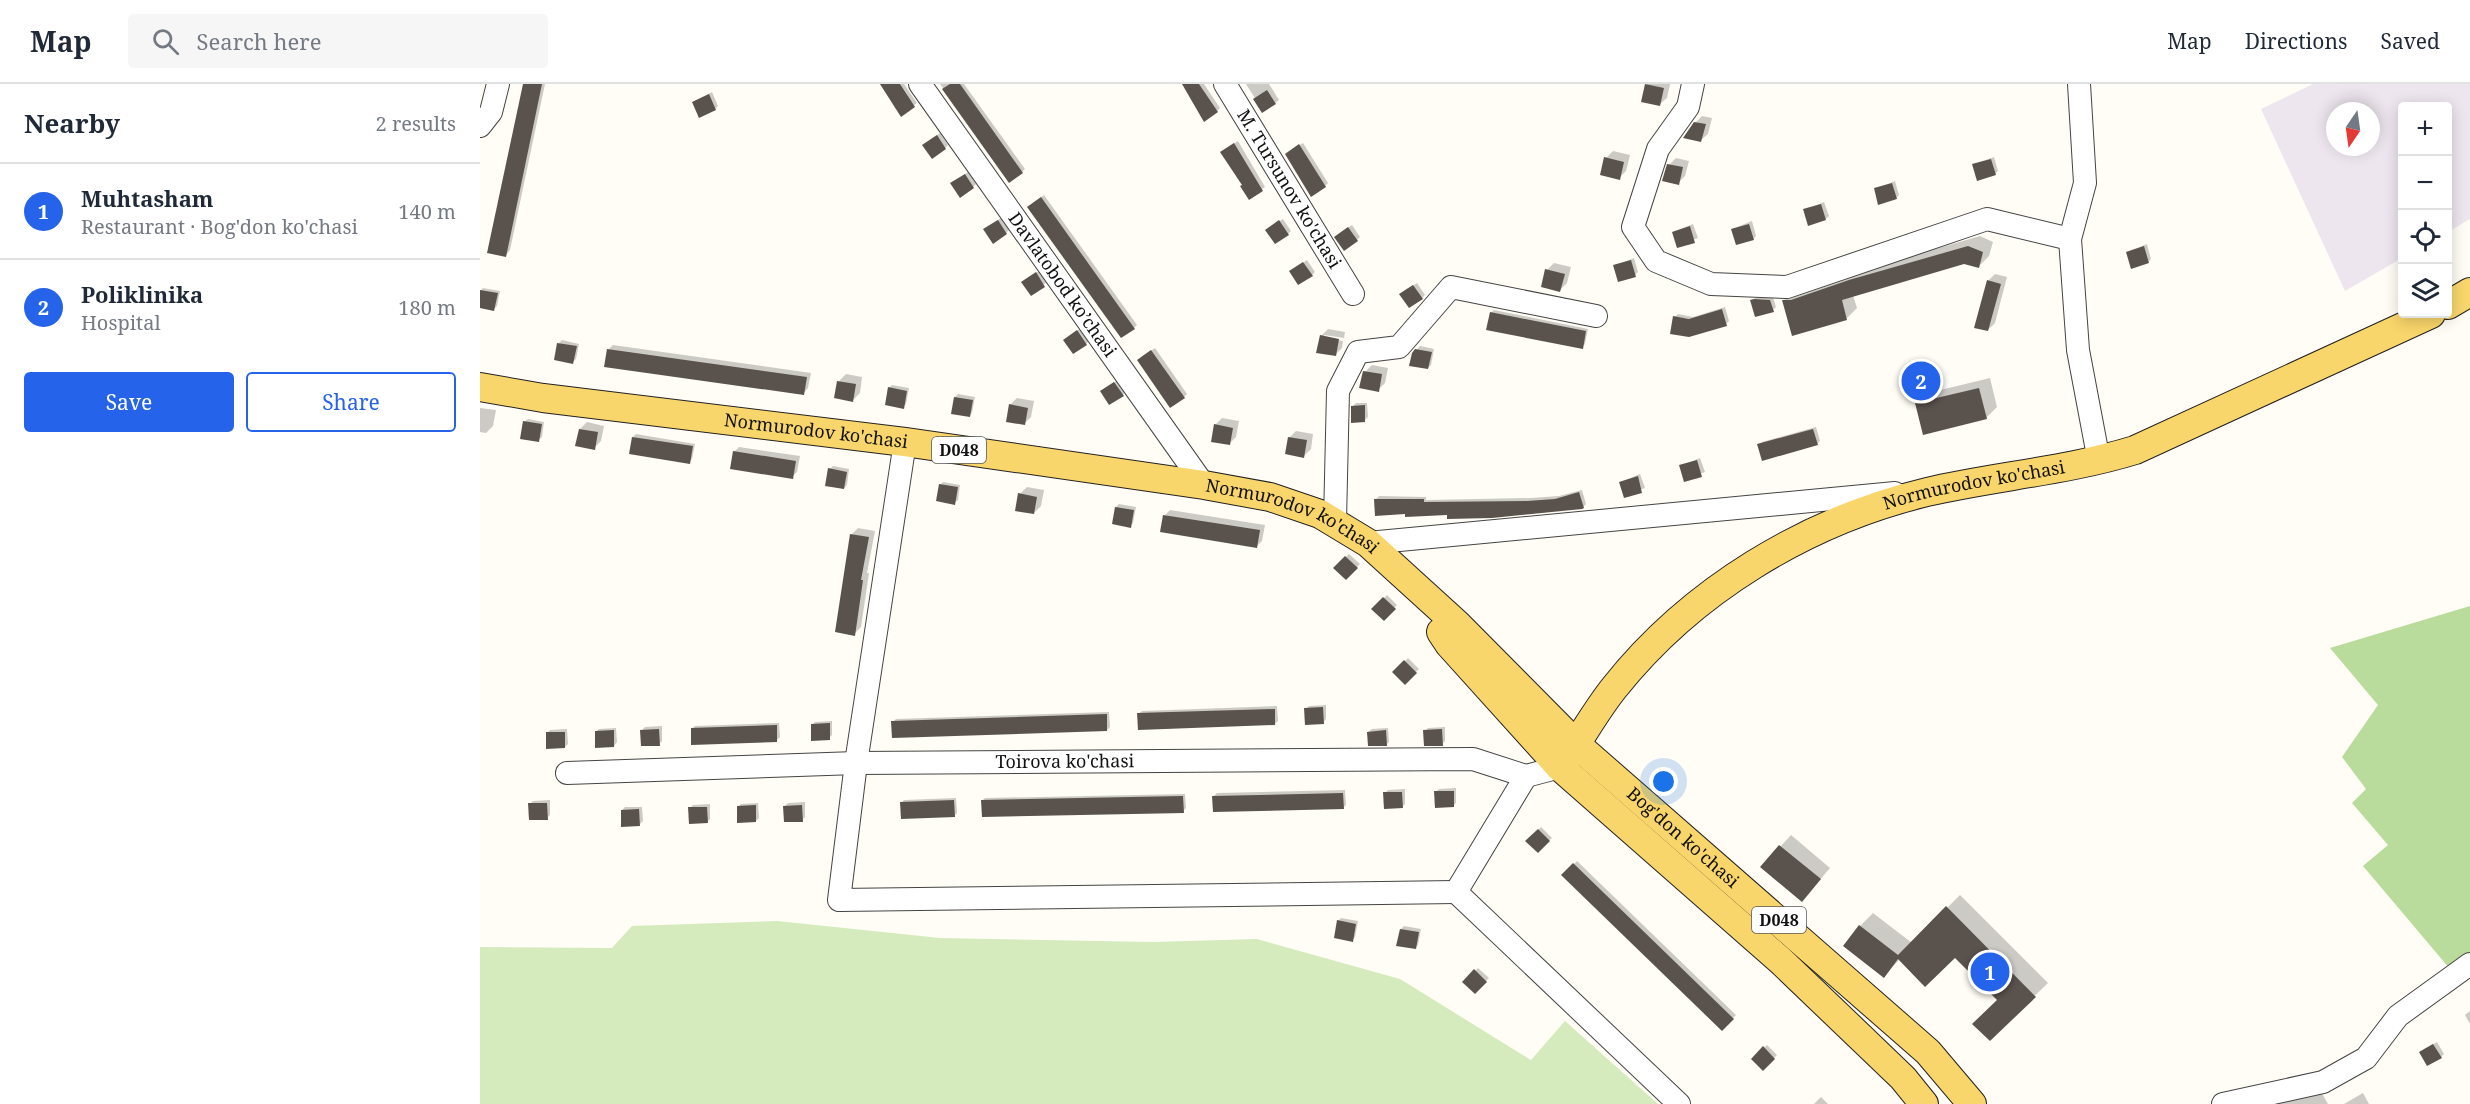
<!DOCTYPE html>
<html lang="en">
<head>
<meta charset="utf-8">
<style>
  :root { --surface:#fff; --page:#f6f6f7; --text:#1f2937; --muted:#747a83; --line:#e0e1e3; --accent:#2563eb }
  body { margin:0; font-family:"Noto Serif",serif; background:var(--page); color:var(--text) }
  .controls { position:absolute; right:18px; top:18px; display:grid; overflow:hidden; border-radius:6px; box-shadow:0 3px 15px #0003 }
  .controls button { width:54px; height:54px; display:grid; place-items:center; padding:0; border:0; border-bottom:2px solid var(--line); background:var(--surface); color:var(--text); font:30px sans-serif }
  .compass { position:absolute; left:1846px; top:18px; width:54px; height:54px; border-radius:50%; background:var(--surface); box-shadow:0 3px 15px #0003; rotate:193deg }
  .you { position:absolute; left:1184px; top:698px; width:21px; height:21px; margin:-15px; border:4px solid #fff; border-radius:50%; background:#1a73e8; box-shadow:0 0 0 9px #1a73e833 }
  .badge { display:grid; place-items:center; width:39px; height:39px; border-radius:50%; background:var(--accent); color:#fff; font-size:20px; font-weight:700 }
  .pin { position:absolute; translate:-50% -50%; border:3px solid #fff; box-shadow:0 2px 6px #0006 }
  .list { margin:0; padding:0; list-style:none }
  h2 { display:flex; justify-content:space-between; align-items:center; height:78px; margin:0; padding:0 24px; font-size:26px }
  h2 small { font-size:20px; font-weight:400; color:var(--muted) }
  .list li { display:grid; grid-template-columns:39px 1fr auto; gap:18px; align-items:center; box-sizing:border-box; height:96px; padding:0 24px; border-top:2px solid var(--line) }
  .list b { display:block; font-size:22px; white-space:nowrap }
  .list p { margin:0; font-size:20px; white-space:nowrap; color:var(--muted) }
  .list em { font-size:20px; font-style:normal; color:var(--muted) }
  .actions { display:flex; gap:12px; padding:18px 24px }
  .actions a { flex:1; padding:14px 0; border:2px solid var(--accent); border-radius:6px; text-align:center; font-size:21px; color:var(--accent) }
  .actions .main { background:var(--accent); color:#fff }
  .icon { flex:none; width:33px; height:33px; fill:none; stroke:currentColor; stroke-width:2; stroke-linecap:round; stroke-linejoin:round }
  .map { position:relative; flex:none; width:1990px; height:1020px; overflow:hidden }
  header { display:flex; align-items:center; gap:36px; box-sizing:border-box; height:84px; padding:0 30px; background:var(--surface); border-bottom:2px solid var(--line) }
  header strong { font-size:28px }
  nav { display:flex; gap:33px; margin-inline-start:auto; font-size:21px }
  .search { width:420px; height:54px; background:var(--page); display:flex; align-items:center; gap:15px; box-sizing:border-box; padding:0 21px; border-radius:6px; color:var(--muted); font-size:22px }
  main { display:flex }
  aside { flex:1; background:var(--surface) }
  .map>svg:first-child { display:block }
</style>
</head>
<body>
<header>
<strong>Map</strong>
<div class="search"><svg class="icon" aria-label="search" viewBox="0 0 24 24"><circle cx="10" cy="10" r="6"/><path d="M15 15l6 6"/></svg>Search here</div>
<nav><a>Map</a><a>Directions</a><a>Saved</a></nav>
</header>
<main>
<aside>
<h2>Nearby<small>2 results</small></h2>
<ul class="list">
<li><span class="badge">1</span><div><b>Muhtasham</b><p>Restaurant · Bog'don ko'chasi</p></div><em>140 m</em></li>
<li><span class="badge">2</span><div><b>Poliklinika</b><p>Hospital</p></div><em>180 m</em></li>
</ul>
<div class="actions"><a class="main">Save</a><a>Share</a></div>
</aside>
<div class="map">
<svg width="1990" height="1020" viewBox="0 0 1990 1020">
  <rect width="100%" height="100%" fill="#fffdf5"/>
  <path fill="#eee6ef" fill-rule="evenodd" d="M1833,0H1990V135L1968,148V22H1922V174L1865,207L1781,25ZM1855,27H1891V63H1855Z"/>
  <polygon fill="#d5ebbd" points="297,837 460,854 674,858 777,855 920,895 1051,976 1085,937 1178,1020 0,1020 0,863 132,864 152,842"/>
  <polygon fill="#b9dc9c" points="1990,522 1990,869 1970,885 1883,782 1908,761 1872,719 1886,705 1862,673 1898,621 1850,564"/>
  <g fill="#0003">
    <polygon points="44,0 65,0 30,166 26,171"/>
    <polygon points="400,0 424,0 437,19 421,31"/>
    <polygon points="460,0 484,0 545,85 542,88 529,97"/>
    <polygon points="703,0 724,0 740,24 737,27"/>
    <polygon points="766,0 789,0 799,16 783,27"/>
    <polygon points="1167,0 1190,0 1187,14 1180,20 1163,16"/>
    <polygon points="232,8 238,22 235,25 213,18"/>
    <polygon points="1222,32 1232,34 1228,50 1221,56 1215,39"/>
    <polygon points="460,49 468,61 465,64 447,58"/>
    <polygon points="758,57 785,103 770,114 745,65"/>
    <polygon points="823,59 848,99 845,102 810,67"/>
    <polygon points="1133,67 1150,71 1146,87 1139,94 1126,74"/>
    <polygon points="1514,73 1518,87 1515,90 1494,80"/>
    <polygon points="1196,74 1209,77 1205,92 1198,99 1189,81"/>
    <polygon points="488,88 496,100 493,103 475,97"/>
    <polygon points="1415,97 1419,111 1416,114 1395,105"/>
    <polygon points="564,111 657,241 654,244 552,120"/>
    <polygon points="1344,118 1349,132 1346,135 1325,126"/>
    <polygon points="521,134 529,146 526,149 508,142"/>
    <polygon points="803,135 811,147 808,150 790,143"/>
    <polygon points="1272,137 1276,152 1273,155 1252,145"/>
    <polygon points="1213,140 1218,154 1198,162 1193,148"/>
    <polygon points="872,141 880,153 877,156 859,150"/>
    <polygon points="1500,152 1513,158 1509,172 1498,183 1484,179 1373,211 1377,224 1367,234 1303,217 1314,206"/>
    <polygon points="1667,160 1671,175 1668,178 1647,168"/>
    <polygon points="1154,174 1158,188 1155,191 1134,182"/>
    <polygon points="827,176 835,188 832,191 814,185"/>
    <polygon points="1074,179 1091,183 1087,199 1080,206 1067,186"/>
    <polygon points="559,187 567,198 551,210 546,195"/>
    <polygon points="1515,190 1527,193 1515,239 1508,246 1508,197"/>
    <polygon points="937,199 945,211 942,214 924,207"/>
    <polygon points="3,204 20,207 17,222 14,225 0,223 0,207"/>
    <polygon points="1293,213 1296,223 1293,226 1272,217 1275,214"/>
    <polygon points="1245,223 1249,237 1246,240 1195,233 1198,230 1213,233"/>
    <polygon points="1014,226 1108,245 1105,260 1102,263 1011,229"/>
    <polygon points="601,244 609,257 606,260 588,253"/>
    <polygon points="848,245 865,248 864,254 844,251 844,254 863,257 862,264 855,271 841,252"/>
    <polygon points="82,256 99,260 96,275 93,278 79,259"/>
    <polygon points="133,261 331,289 328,304 323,310 128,266"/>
    <polygon points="940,262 954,265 951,281 948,284 933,270"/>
    <polygon points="675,264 707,310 704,313 661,273"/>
    <polygon points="892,281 908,284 905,299 898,306 885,288"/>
    <polygon points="366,290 382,293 380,309 373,316 359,297"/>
    <polygon points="1510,294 1517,323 1506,334 1437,320 1448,309"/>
    <polygon points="638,296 646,308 630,319 625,304"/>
    <polygon points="412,301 429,304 426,320 423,323 409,304"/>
    <polygon points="478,310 495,313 492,329 489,332 475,313"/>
    <polygon points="537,314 554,317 551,333 544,340 530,321"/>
    <polygon points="876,319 887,319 888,333 885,336 873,322"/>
    <polygon points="0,324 16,326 13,342 6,349 0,348"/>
    <polygon points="742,334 759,337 756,353 749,360 735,341"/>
    <polygon points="48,335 64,338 62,353 58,356 44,338"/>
    <polygon points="107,338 124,342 121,357 114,364 100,345"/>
    <polygon points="1336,343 1340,357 1337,360 1279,361 1282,358"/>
    <polygon points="816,347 833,350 831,365 824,372 809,354"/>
    <polygon points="156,350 215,360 212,375 209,378 153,353"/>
    <polygon points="259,363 320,372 317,388 312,393 254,368"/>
    <polygon points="1220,374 1225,388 1205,396 1201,382"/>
    <polygon points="353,382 369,385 367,401 364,404 350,385"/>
    <polygon points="1160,390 1165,404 1145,412 1141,398"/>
    <polygon points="463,398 480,401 478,416 474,419 460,401"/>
    <polygon points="547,403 564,406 561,422 554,429 540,410"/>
    <polygon points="1102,406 1106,420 1103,423 968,430 927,429 896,415 899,412 946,413 946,416 1051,414 1079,412"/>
    <polygon points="639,420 656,423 653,439 650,442 636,423"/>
    <polygon points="690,426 785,441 782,457 777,462 685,431"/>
    <polygon points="378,444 395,447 387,489 389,489 381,543 374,550 371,451"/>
    <polygon points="869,470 880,480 866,494 855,484"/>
    <polygon points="907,511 917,521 904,535 893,525"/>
    <polygon points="928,574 939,585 925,598 915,588"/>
    <polygon points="846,621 846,635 843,639 826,625 829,622"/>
    <polygon points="797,622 798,637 795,640 658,630 662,627"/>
    <polygon points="629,628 630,643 627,646 413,638 416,635"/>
    <polygon points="352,637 352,651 349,654 332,641 335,638"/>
    <polygon points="299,639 300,653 297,656 212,645 215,642"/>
    <polygon points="182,642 182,657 179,660 162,646 165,643"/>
    <polygon points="965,643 965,657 962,660 945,647 948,644"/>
    <polygon points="136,644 137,658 134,662 116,648 119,645"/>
    <polygon points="908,644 909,658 906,661 888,648 892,645"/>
    <polygon points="87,645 88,660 85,663 67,649 70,646"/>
    <polygon points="976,704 976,719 973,722 956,708 959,705"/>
    <polygon points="925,705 925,720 922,723 905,709 908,706"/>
    <polygon points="865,706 866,721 863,724 734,712 737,709"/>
    <polygon points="705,710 706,724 703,727 502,717 505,714"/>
    <polygon points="476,714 477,729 474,732 421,719 424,716"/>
    <polygon points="70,716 70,731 67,734 50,720 53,717"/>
    <polygon points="325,718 325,733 322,736 305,722 308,719"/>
    <polygon points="278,719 279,734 276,737 258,723 261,720"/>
    <polygon points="230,720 230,735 227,738 210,724 213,721"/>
    <polygon points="145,723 162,723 163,737 160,740 142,726"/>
    <polygon points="1061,743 1072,754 1058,767 1047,757"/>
    <polygon points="1311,751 1350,784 1332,805 1282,783"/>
    <polygon points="1097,777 1256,931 1242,945 1083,791"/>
    <polygon points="1480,811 1568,899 1510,955 1519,916 1475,871 1420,875 1404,892 1380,842 1393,829 1432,859"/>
    <polygon points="861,834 878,837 875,853 872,856 858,837"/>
    <polygon points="924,842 941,845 938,861 935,864 921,845"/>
    <polygon points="998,884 1009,894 995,908 984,898"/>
    <polygon points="1990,927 1990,940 1985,931"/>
    <polygon points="1957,958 1964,970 1961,973 1944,965"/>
    <polygon points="1287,961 1297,971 1283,985 1273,975"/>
    <polygon points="1839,1004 1848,1020 1761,1020"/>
    <polygon points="1883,1009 1889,1020 1864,1020"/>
    <polygon points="1341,1013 1348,1020 1334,1020"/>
  </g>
  <g fill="#5a524d">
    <polygon points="43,0 62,0 26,173 7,169"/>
    <polygon points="400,0 420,0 435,23 421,33"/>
    <polygon points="470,0 480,0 543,89 529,99 462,5"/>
    <polygon points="702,0 719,0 738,28 724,38"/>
    <polygon points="1165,0 1184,4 1180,22 1161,18"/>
    <polygon points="787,6 796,20 782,29 773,15"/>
    <polygon points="229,10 236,26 219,34 212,18"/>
    <polygon points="1214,38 1226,40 1221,58 1203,54"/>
    <polygon points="457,51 466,65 452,75 442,61"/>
    <polygon points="754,59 783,107 769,116 760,102 762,101 740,68"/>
    <polygon points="819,60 846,103 831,113 805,70"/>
    <polygon points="1124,73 1144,78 1140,96 1120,91"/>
    <polygon points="1511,75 1516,91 1497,97 1492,80"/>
    <polygon points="1187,80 1203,83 1199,101 1182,97"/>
    <polygon points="485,90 494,104 480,114 470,99"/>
    <polygon points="1412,99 1417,115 1398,121 1394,104"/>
    <polygon points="561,113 655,245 641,254 547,123"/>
    <polygon points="1341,120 1346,136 1328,142 1323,125"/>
    <polygon points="518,136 527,150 513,160 503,145"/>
    <polygon points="799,136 809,151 795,160 785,146"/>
    <polygon points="1269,140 1274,156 1256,161 1251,145"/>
    <polygon points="1210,142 1215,159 1197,164 1192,148"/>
    <polygon points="868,143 878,157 864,167 854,153"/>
    <polygon points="1488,162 1503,168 1499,184 1484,180 1362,216 1367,236 1312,252 1302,216 1311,216 1369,196"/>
    <polygon points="1664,162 1669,179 1651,185 1646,168"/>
    <polygon points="1151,176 1156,193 1138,198 1133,181"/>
    <polygon points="823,178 833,192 818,201 809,187"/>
    <polygon points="1065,185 1085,190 1080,208 1061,203"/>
    <polygon points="556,188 565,203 551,212 541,198"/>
    <polygon points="1507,196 1521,200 1508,247 1494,244"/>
    <polygon points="933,201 943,215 929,224 919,210"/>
    <polygon points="0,206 18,209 14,227 0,224"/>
    <polygon points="1274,215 1290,216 1294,228 1275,233 1270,216"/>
    <polygon points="1242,225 1247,242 1209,253 1190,250 1193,232 1209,235"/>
    <polygon points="1010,228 1106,247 1103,265 1006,246"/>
    <polygon points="597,246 607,261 593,270 583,256"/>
    <polygon points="840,251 859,255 856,272 836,269"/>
    <polygon points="77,259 97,262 93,280 74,276"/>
    <polygon points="127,265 327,293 324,311 124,283"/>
    <polygon points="935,265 952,268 948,285 929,282 932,269"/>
    <polygon points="671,266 705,314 690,324 657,276"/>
    <polygon points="883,287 902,290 899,308 879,304"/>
    <polygon points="357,297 376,300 373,318 354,314"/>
    <polygon points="634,298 644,312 629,321 620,307"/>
    <polygon points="408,303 427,307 424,325 405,321"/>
    <polygon points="1499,304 1507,335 1443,351 1435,319"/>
    <polygon points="474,313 493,316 490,333 471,330"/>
    <polygon points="529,320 548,324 545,341 526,338"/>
    <polygon points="885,321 885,338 871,339 871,322"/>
    <polygon points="43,337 62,340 59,358 40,355"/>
    <polygon points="734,340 753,344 750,361 731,358"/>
    <polygon points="99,345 118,348 115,366 95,362"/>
    <polygon points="1333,345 1338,361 1282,377 1277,360"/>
    <polygon points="152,353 213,362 210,380 149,370"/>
    <polygon points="808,353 827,356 824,374 805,370"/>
    <polygon points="253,367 316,377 313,395 250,385"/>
    <polygon points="1217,376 1222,393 1204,398 1199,381"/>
    <polygon points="348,384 367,388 364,405 345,402"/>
    <polygon points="1158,392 1162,409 1144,414 1139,398"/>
    <polygon points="459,400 478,403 475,421 456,417"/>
    <polygon points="1099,408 1104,424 1102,425 1012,434 967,435 967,431 925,433 925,430 895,432 894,415 944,415 944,418 1047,417 1075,415"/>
    <polygon points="538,409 557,413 554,430 535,427"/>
    <polygon points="635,423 654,426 651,444 632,440"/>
    <polygon points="683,431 780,446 777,464 680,448"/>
    <polygon points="370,450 389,453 381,496 383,496 375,552 355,548"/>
    <polygon points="865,472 878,484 866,496 853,484"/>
    <polygon points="903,513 916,525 904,537 891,525"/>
    <polygon points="924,576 937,589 925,601 912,588"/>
    <polygon points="843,623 844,640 825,641 824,624"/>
    <polygon points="795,625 795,641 658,646 657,629"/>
    <polygon points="627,630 627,647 412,654 411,637"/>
    <polygon points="350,639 350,656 331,657 331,640"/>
    <polygon points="297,641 297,658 211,661 211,644"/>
    <polygon points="179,645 180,662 161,662 160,646"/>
    <polygon points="962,645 963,662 944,662 943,646"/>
    <polygon points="134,646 134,663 115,664 115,647"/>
    <polygon points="906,646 907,662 888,662 887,648"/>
    <polygon points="66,648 85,648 85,664 66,665"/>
    <polygon points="954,707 974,707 974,723 955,724"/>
    <polygon points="903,708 922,708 923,724 904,725"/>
    <polygon points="863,709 864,725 733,728 732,712"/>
    <polygon points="703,712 704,729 502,733 501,716"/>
    <polygon points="474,716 475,733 421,735 420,718"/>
    <polygon points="48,719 67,719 68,736 49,736"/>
    <polygon points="276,721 276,738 257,739 257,722"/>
    <polygon points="322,721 323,738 304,738 303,722"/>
    <polygon points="208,723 227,723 228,739 209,740"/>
    <polygon points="159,725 160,742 141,743 141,726"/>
    <polygon points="1058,745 1070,757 1058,769 1045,757"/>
    <polygon points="1299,761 1341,795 1322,818 1280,783"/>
    <polygon points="1093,779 1254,935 1242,947 1081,791"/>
    <polygon points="1466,822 1556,913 1510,957 1492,940 1517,916 1475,874 1445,903 1418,875 1404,894 1363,862 1379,841 1418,871"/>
    <polygon points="857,836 876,840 873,858 854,854"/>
    <polygon points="920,845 939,848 936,865 916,862"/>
    <polygon points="994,885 1007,898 995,910 982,898"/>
    <polygon points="1953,960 1962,974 1947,982 1939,968"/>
    <polygon points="1283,962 1295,975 1283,987 1271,975"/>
  </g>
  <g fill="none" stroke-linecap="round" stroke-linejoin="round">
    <g stroke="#444" stroke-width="24">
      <g id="minor">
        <path id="s1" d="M440,0L724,401"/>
        <path id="s2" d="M745,0L873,210"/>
        <polyline points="1213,0 1208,23 1178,65 1153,143 1176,177 1231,200 1307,203 1507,135 1590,155"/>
        <polyline points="1599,0 1605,99 1590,155 1598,266 1619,377"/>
        <polyline points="0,42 11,28 18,0"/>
        <polyline points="425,358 376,679 359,816 976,808"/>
        <polyline points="855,437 858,307 878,268 919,263 971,203 1116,232"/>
        <polyline points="888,459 1415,409"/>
        <path id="s3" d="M87,689L376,679L993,675L1046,692L1080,683"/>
        <polyline points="1046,692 976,808 1199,1020"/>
        <polyline points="1743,1020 1843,998 1886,974 1918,932 1990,880"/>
      </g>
    </g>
    <g stroke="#222" stroke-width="30">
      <g id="major">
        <polyline points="1968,221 1990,208"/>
        <path id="s4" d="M0,303L63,314L425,358L724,401L790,413L840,430L888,459L977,540L1097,661L1448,968L1492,1020"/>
        <polyline points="961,548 969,560 1080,683 1301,877 1423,994 1444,1020"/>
        <path id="s5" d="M1080,683C1099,658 1114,629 1134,604C1211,507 1326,437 1447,408C1516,392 1587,387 1655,366L1951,230"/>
      </g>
    </g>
    <use href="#minor" stroke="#fff" stroke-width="22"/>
    <use href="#major" stroke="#f9d66b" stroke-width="28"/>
  </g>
  <g text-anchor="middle" stroke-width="6" stroke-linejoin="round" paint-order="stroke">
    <g fill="#fff" stroke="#585858" stroke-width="1.5">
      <rect x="452" y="353" width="54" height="26" rx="4.5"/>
      <rect x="1272" y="823" width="54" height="26" rx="4.5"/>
    </g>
    <g font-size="16" font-weight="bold" fill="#111">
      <text x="479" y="372">D048</text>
      <text x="1299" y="842">D048</text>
    </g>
    <g font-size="18" fill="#111" stroke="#fff">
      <text dy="6" stroke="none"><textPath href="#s2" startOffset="123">M. Tursunov ko'chasi</textPath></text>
      <text dy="6" stroke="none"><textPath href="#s1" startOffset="246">Davlatobod ko’chasi</textPath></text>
      <text dy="6" stroke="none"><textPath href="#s4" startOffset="339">Normurodov ko'chasi</textPath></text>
      <text dy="6" stroke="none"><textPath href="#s5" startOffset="519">Normurodov ko'chasi</textPath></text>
      <text dy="6" stroke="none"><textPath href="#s4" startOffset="825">Normurodov ko'chasi</textPath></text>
      <text dy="6" stroke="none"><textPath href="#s3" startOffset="498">Toirova ko'chasi</textPath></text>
      <text dy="6" stroke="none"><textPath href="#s4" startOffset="1338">Bog'don ko'chasi</textPath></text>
    </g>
  </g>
</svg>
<div class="controls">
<button>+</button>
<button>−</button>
<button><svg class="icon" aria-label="locate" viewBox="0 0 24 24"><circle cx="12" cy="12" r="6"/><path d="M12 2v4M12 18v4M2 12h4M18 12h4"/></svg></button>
<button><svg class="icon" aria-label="layers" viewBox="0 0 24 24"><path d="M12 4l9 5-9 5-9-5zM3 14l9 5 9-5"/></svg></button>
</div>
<svg class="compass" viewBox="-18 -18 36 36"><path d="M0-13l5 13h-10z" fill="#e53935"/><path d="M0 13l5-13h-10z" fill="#747a83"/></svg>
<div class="you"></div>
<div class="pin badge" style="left:1510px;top:888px">1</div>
<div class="pin badge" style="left:1441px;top:297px">2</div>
</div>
</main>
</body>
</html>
